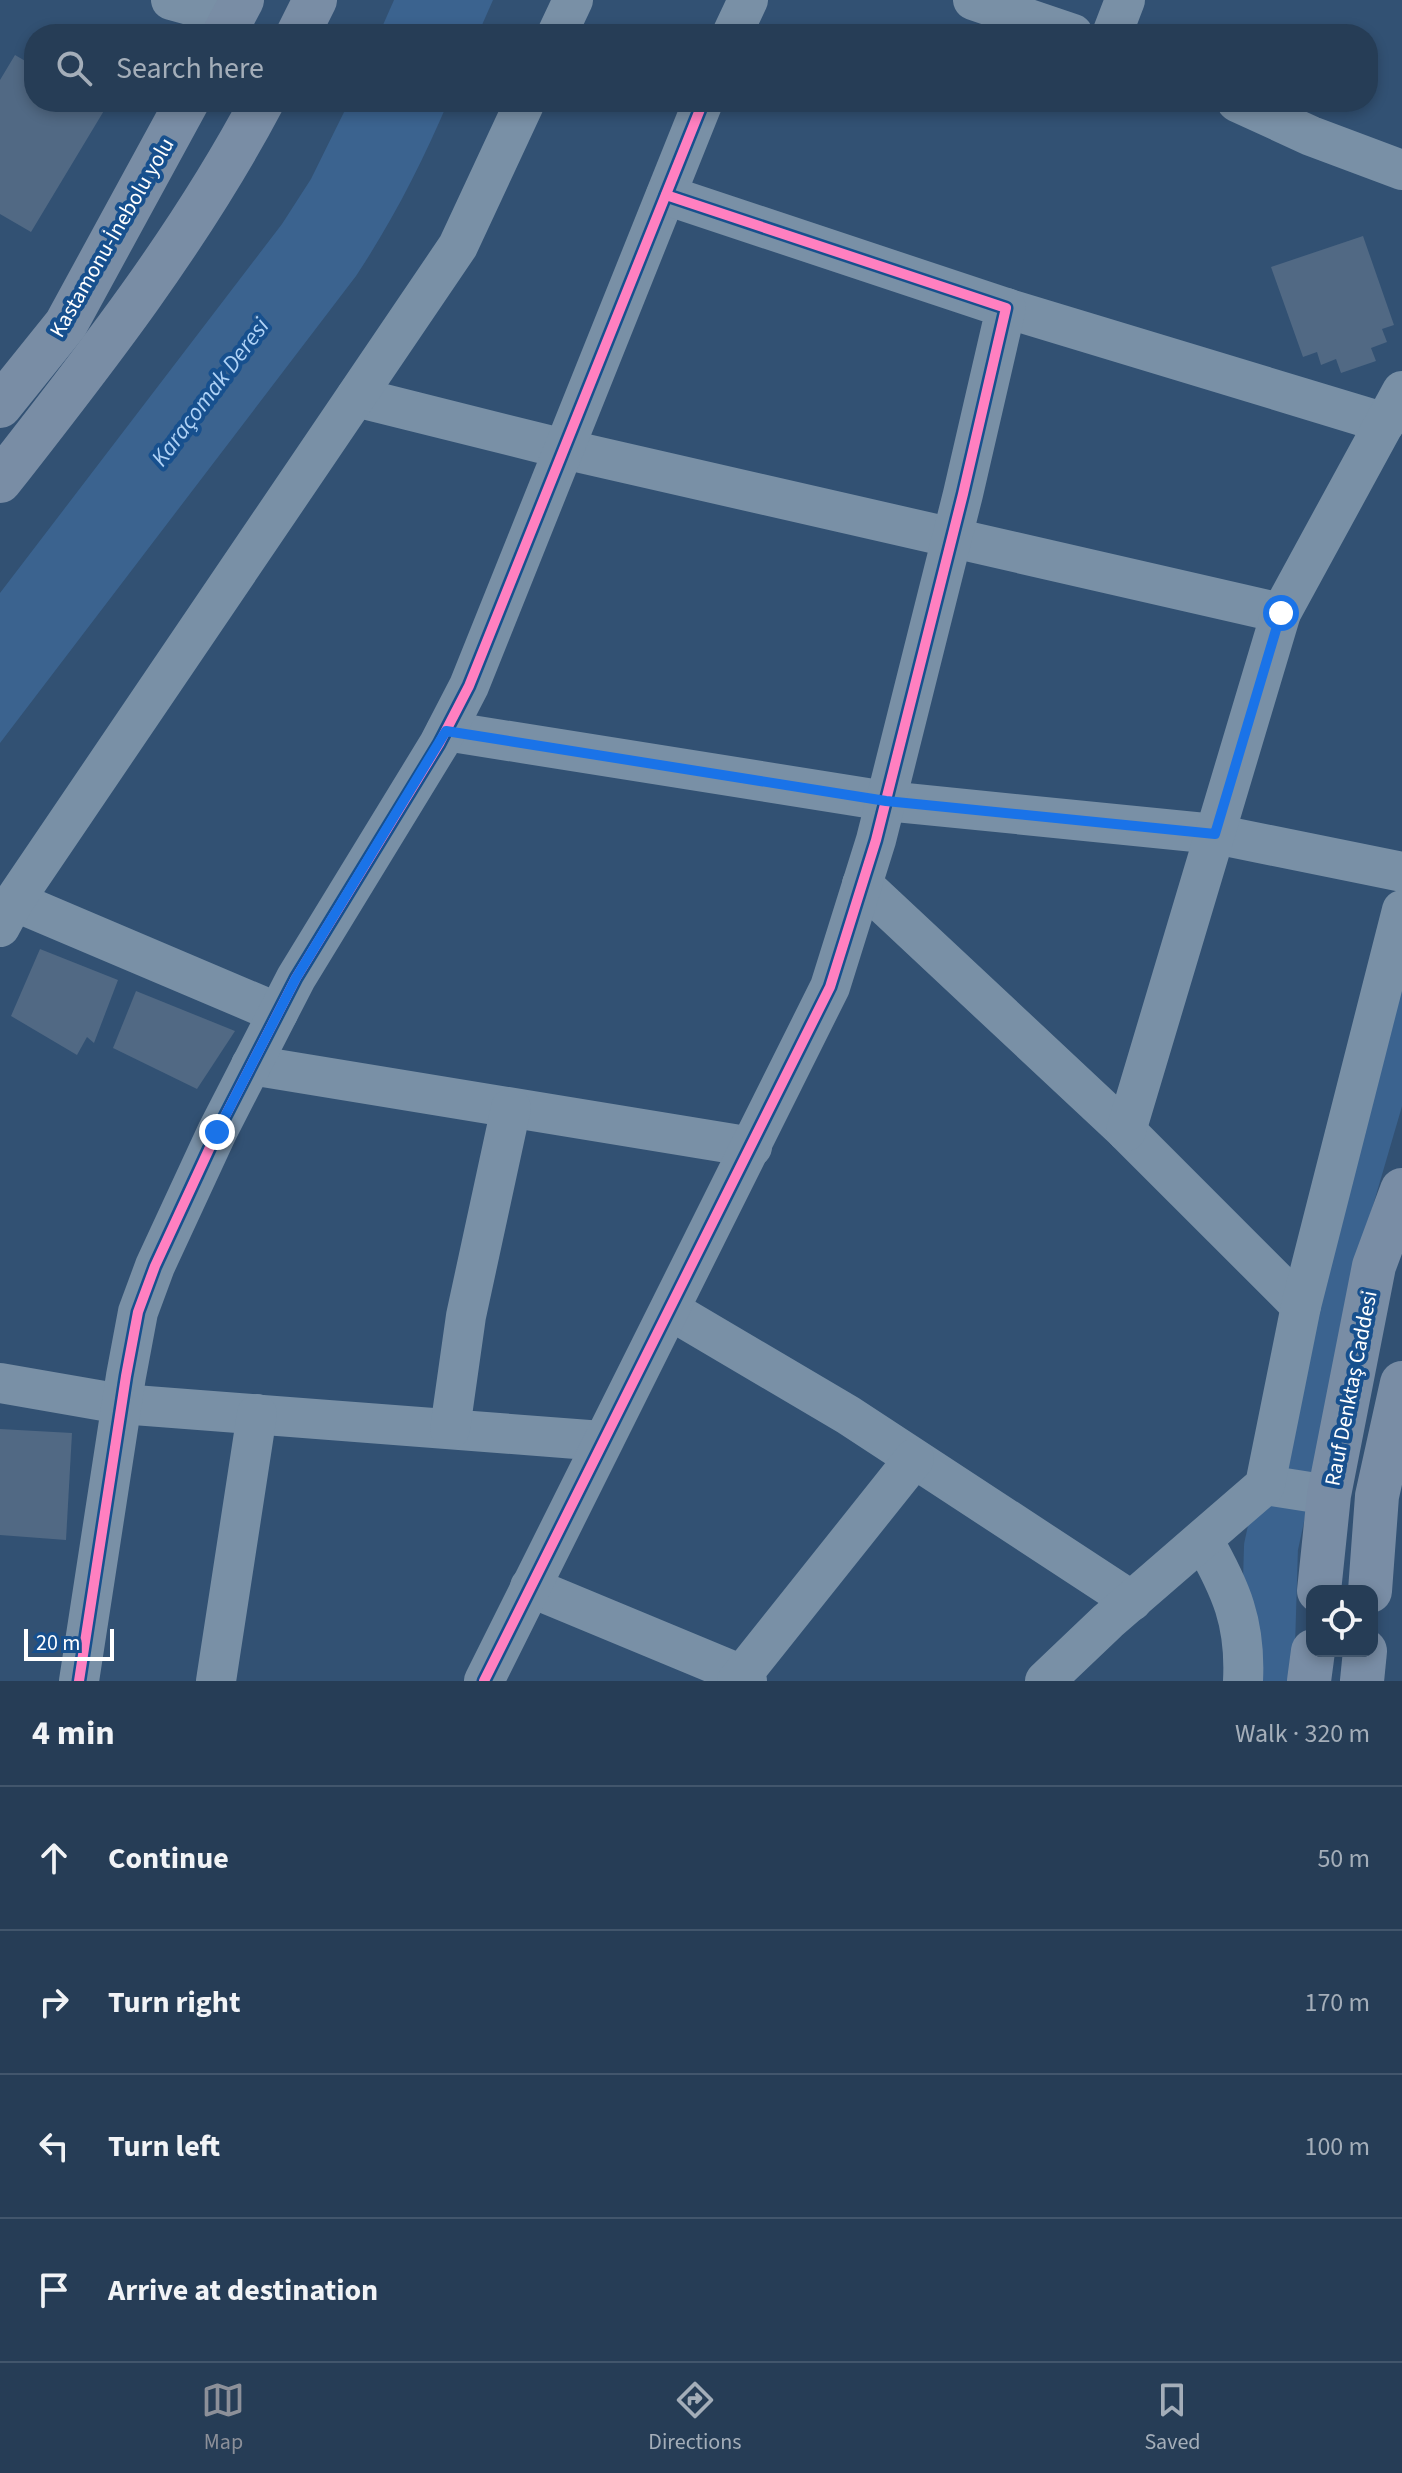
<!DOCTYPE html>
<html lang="en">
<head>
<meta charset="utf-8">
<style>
  :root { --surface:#263d56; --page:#324860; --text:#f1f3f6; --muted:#a4aeb9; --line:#42566c; --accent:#8c9099 }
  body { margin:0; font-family:"Source Sans 3",sans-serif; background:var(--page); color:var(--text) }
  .controls { position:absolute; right:24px; bottom:24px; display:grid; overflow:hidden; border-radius:16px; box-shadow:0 4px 12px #0003 }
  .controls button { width:72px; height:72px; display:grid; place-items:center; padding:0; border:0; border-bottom:2px solid var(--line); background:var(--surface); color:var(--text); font:40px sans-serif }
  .scale { position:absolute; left:24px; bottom:20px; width:90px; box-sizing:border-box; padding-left:8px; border:4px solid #fff; border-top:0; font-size:22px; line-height:28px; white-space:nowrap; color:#fff; -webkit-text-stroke:6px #17508e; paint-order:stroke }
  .stop { position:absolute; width:24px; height:24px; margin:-18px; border:6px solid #1a73e8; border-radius:50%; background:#fff }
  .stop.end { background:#1a73e8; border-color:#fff; box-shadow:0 2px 8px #0008 }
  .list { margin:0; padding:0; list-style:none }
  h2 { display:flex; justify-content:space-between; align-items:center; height:104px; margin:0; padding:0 32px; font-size:34px }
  h2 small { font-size:26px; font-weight:400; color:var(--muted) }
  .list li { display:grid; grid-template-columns:52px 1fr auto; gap:24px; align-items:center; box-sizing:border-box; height:144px; padding:0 32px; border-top:2px solid var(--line) }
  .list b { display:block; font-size:30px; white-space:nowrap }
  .list em { font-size:26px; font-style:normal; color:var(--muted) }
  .icon { flex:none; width:44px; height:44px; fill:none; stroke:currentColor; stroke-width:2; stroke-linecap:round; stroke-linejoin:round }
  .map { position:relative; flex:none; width:1402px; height:1681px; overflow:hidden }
  .search { position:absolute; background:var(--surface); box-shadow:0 4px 12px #0003; left:24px; right:24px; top:24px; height:88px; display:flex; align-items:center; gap:20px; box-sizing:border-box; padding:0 28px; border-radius:32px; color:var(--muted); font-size:30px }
  .sheet { height:680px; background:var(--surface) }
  nav { display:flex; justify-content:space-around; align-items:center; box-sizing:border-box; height:112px; border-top:2px solid var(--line); background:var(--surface); font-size:22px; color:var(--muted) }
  nav a { display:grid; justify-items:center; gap:4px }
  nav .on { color:var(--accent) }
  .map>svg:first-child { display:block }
</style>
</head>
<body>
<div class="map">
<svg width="1402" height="1681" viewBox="0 0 1402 1681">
  <rect width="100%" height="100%" fill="#325173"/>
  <g fill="#3b638f">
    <polygon points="394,0 493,0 478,34 379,34"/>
    <path d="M349,102H448C422,163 393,220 356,276L0,743V593L282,224L311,179Z"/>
  </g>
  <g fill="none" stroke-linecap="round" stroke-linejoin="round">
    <polyline stroke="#3b638f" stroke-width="54" points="1267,1681 1271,1547 1343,1212 1402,1010"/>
  </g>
  <g fill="#516984">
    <polygon points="15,55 34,66 34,102 94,102 105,109 31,232 0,214 0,80"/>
    <polygon points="1363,236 1394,325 1382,329 1387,342 1371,348 1376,361 1341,373 1336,359 1321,365 1317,352 1303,357 1271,267"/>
    <polygon points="40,949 118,980 94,1043 87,1037 77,1055 11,1016"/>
    <polygon points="136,991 235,1031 197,1089 113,1048"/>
    <polygon points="0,1429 72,1433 66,1540 0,1535"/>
  </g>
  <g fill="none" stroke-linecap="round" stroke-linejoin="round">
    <g stroke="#7990a6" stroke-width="40">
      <polyline points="171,0 233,17"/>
      <polyline points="973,0 1073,34"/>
      <polyline points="557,34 573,0"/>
      <polyline points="732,34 748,0"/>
      <polyline points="1112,34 1125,0"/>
      <polyline points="1237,102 1311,136 1402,170"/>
      <polyline points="1006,308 1385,423"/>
      <polyline points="356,397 564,449 1281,613"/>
      <polyline points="446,731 886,801 1215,834 1402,872"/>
      <polyline points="862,884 1126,1131 1301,1306"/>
      <polyline points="14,901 278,1013"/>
      <polyline points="0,927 14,901 458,246 525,102"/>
      <polyline points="251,1065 752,1147"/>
      <polyline points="1126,1131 1281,613 1402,391"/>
      <polyline points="670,1310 848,1415 1132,1601"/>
      <polyline points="0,1383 121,1404 602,1441"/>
      <polyline points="450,1429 466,1316 511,1108"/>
      <polyline points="1265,1485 1329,1495"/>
      <path d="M1203,1540C1231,1589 1246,1623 1243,1681"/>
      <polyline points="530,1587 742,1675 747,1681"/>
      <polyline points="79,1681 126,1376 138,1312 155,1266 217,1132 296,978 439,744 469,686 703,102"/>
      <polyline points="216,1681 257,1414"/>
      <polyline points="484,1681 830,987 876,840 963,494 1006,308 666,195"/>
      <polyline points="737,1681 914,1459"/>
      <polyline points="1045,1681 1108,1621 1265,1485 1301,1306 1402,910"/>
    </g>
    <g stroke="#798da5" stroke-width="44">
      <polyline points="224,34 242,0"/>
      <polyline points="298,34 315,0"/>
      <polyline points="0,406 66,324 187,102"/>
      <path d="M0,481C95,360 190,238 262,102"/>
      <polyline points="1319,1591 1329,1495 1374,1266 1402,1190"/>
      <polyline points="1370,1591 1377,1496 1402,1383"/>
      <polyline points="1309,1681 1313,1651"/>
      <polyline points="1362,1681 1365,1651"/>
    </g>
    <g stroke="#17508e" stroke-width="15">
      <g id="cycleway">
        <polyline points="79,1681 126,1376 138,1312 155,1266 217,1132 296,978 439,744 469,686 703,102"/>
        <polyline points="484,1681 830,987 876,840 963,494 1006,308 666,195"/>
      </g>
    </g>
    <use href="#cycleway" stroke="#ff80c0" stroke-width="10"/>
  </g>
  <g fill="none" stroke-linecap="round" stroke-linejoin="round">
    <polyline stroke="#1a73e8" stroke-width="10" points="217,1132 296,978 446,731 886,801 1215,834 1281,613"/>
  </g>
  <g text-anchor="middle" stroke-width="8" stroke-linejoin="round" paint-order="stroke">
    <g font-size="22" fill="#fff" stroke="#17508e">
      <text transform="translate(111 237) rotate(-60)" y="8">Kastamonu-İnebolu yolu</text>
      <text transform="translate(1350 1388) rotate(-79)" y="8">Rauf Denktaş Caddesi</text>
    </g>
    <g font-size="24" font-style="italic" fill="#afd2f6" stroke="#17508e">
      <text transform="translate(210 392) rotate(-53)" y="8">Karaçomak Deresi</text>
    </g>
  </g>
</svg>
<div class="controls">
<button><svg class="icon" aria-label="locate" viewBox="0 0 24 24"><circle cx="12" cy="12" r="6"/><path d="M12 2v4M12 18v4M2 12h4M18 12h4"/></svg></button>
</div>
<div class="scale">20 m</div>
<div class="stop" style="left:1281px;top:613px"></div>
<div class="stop end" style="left:217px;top:1132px"></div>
<div class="search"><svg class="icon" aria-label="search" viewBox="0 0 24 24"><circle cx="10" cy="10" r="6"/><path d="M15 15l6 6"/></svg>Search here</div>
</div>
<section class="sheet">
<h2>4 min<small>Walk · 320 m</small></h2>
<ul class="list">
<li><svg class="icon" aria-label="ahead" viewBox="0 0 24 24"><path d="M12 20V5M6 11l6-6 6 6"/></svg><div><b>Continue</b></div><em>50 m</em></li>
<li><svg class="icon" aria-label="right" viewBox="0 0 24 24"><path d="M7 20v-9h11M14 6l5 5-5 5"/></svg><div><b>Turn right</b></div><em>170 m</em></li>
<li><svg class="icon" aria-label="left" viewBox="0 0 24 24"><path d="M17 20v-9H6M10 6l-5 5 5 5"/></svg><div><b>Turn left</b></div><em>100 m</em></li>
<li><svg class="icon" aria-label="arrive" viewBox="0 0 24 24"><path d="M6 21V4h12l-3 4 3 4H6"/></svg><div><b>Arrive at destination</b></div></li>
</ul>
</section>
<nav>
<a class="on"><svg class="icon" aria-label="map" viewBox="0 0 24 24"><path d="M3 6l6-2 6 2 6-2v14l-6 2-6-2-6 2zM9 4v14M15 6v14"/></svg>Map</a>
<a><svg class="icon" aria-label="directions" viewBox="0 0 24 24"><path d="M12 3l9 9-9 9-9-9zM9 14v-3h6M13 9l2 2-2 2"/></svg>Directions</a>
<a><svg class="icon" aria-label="saved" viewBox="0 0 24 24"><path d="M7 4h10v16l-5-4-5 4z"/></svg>Saved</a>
</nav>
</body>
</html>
